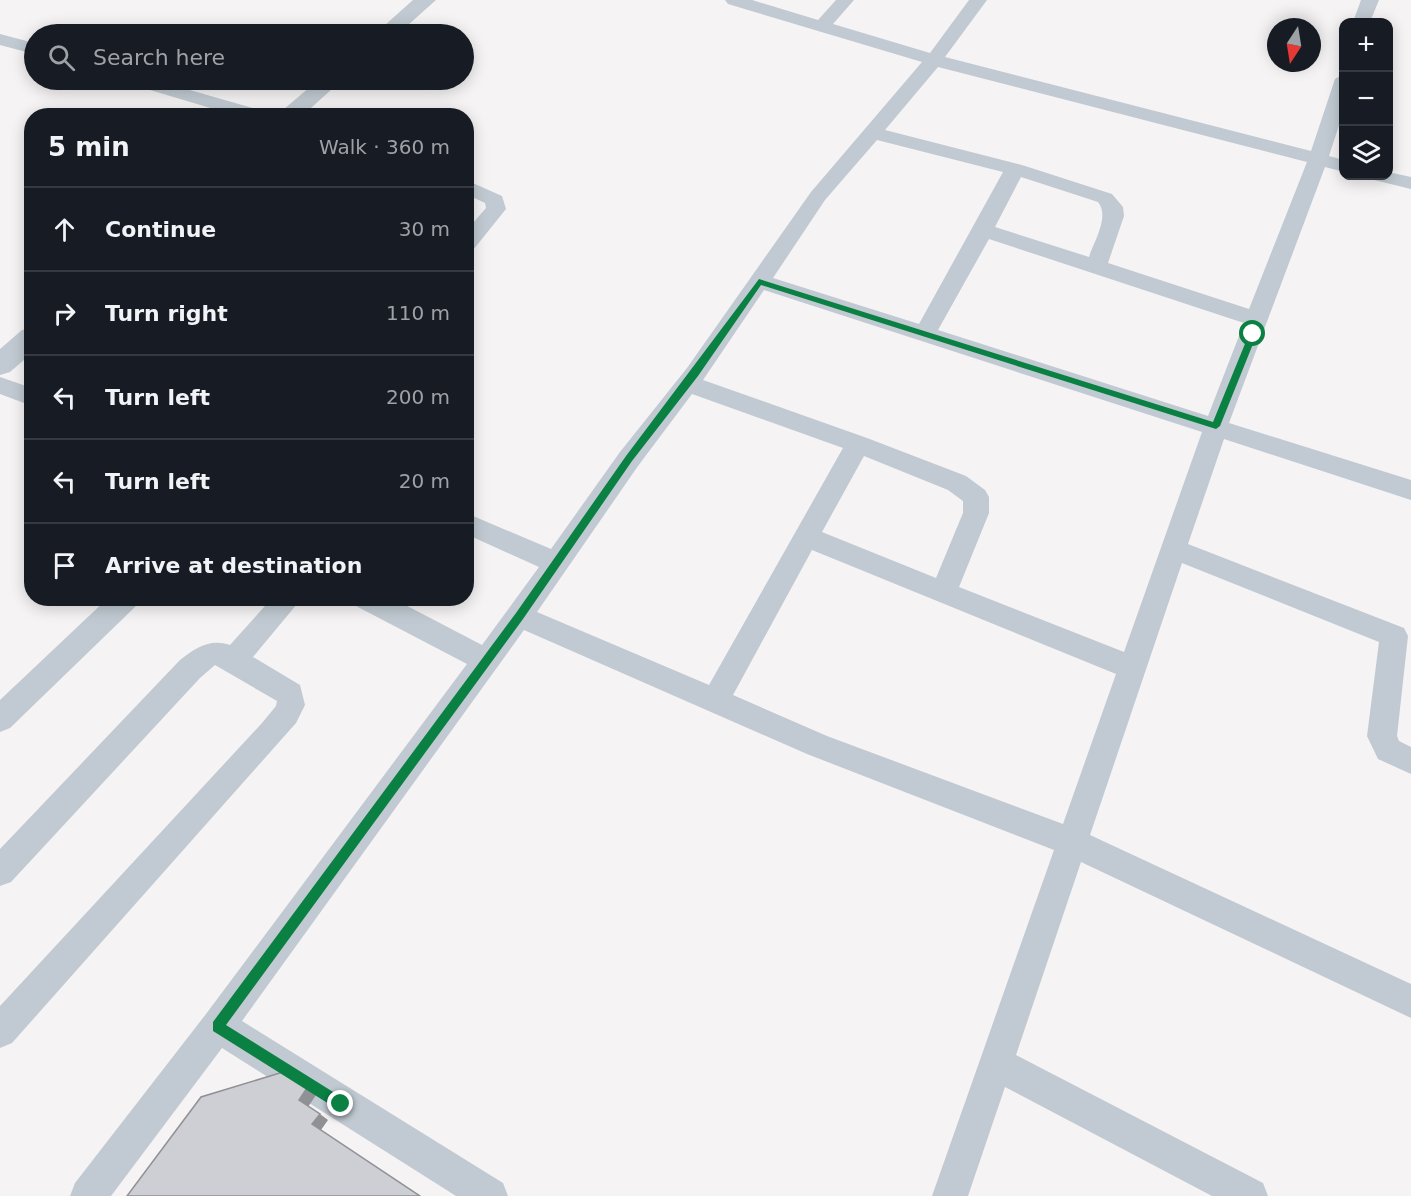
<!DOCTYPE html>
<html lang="en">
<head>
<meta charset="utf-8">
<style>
  :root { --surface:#171b24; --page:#242831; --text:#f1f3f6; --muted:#9ea1a6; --line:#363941 }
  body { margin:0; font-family:"DejaVu Sans",sans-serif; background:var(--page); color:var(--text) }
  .controls { position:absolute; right:18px; top:18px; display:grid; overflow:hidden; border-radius:12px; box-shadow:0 3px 15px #0003 }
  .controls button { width:54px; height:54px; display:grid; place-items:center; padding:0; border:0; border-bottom:2px solid var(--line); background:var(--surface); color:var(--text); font:30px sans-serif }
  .compass { position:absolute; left:1267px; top:18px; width:54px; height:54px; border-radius:50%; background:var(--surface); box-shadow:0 3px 15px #0003; rotate:192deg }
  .stop { position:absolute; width:18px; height:18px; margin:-14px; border:4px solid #0b8043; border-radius:50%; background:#fff }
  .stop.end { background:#0b8043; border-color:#fff; box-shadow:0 2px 6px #0008 }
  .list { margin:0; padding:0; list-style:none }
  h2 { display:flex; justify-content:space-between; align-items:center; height:78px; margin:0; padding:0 24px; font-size:26px }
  h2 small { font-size:20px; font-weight:400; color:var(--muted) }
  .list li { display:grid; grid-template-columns:39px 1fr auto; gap:18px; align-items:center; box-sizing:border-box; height:84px; padding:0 24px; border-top:2px solid var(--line) }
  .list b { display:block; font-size:22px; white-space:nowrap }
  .list em { font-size:20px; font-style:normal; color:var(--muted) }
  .icon { flex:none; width:33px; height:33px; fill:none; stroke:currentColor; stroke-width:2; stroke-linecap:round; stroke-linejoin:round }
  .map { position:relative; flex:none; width:1411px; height:1196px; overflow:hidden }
  .search { position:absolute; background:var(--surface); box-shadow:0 3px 15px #0003; left:24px; top:24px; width:450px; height:66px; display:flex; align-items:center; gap:15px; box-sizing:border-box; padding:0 21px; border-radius:33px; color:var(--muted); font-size:22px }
  .panel { position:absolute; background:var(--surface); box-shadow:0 3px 15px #0003; left:24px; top:108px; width:450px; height:498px; border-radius:24px }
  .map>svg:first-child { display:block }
</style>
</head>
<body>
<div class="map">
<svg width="1411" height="1196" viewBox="0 0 1411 1196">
  <rect width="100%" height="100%" fill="#f5f3f3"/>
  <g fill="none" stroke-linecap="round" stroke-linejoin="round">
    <g fill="#c1cad2" fill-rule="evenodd">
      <path d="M725,0H752L818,20L836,0H854L833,24L930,53L969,0H987L945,57L1311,151L1335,79L1344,74V110L1329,156L1344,160V172L1325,167L1229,423L1411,480V500L1224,439L1188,544L1404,628L1408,636L1397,736L1399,741L1411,747V774L1378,759L1367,736L1379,642L1182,563L1090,835L1411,984V1018L1081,862L1016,1055L1263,1183L1268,1196H1212L1005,1087L968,1196H932L1054,850L807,754L524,630L242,1021L503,1183L508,1196H456L222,1048L111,1196H70L75,1183L206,1014L467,664L356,606L353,598H392L482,645L539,567L466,534V513L551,549L620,452L687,368L811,192L922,62L728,4ZM938,67L1307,162L1249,309L1108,263L1124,216L1123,207L1112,194L1022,165L885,130ZM877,140L1003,172L919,324L773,278L825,200ZM1021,177L1098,202C1110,217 1094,241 1089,257L995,227ZM989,239L1244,323L1208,416L938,330ZM764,290L1202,432L1124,652L959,587L989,513V497L985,490L966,476L867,438L703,380ZM692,394L843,448L709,685L537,612L638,466ZM864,456L948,490L963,501V513L936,578L822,532ZM812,550L1116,674L1063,824L827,736L733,695Z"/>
      <polygon points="1361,0 1379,0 1370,22 1353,22"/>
      <polygon points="0,34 34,43 34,54 0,45"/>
      <polygon points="128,80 155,80 266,112 268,116 237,116 130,84"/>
      <polygon points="1388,172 1411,177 1411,189 1374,180 1371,176 1388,176"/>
      <polygon points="466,180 502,196 506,209 473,250 466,252 466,231 486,208 485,203 466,194"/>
      <polygon points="0,377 32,388 32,406 0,394"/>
      <polygon points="108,598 139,598 136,606 10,728 0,732 0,700"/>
      <path d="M272,598H302L253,657L300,685L305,705L296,723L12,1043L0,1048V1006L262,723L276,706L277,701L215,665L200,678L11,882L0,886V849L180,660C195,648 210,638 230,645Z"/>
    </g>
    <g fill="#c1cad2" fill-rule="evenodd">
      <polygon points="413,0 436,0 398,34 375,34"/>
      <polygon points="318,80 342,80 302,116 276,116"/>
      <polygon points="32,328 32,353 10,372 0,375 0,349 22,330"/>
    </g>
  </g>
  <g fill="#909195">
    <polygon points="307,1088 316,1095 308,1107 299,1100"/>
    <polygon points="320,1114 328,1120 321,1130 312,1124"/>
  </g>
  <polygon fill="#cdcfd5" stroke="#909195" stroke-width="1.5" points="283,1072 307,1088 299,1100 320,1114 312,1124 420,1196 127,1196 201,1097"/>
  <polygon fill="#0b8043" points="759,279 1213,422 1249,334 1253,331 1257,334 1220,426 1216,429 761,285 698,376 632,461 523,619 226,1025 346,1100 346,1109 337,1109 213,1031 213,1022 516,613 626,456"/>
</svg>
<div class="controls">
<button>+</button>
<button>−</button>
<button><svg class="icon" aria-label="layers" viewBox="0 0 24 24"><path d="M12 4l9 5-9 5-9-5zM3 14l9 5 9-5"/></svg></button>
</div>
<svg class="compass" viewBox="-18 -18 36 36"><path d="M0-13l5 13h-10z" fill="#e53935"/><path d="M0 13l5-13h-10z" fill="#9ea1a6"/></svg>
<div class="stop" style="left:1253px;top:334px"></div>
<div class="stop end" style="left:341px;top:1104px"></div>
<div class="search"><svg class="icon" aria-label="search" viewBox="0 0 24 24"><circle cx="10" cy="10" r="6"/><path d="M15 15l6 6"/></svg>Search here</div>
<section class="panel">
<h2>5 min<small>Walk · 360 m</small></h2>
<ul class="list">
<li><svg class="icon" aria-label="ahead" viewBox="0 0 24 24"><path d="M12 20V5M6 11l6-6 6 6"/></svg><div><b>Continue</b></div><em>30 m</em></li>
<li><svg class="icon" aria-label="right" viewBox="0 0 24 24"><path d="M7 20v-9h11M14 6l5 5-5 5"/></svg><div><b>Turn right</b></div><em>110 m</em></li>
<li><svg class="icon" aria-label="left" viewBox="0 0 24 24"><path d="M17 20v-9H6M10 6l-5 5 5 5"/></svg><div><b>Turn left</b></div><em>200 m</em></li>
<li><svg class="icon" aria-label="left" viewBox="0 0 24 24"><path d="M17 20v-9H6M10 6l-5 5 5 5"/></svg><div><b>Turn left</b></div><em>20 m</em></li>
<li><svg class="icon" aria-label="arrive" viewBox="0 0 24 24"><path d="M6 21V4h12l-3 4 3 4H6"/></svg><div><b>Arrive at destination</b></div></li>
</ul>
</section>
</div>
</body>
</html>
